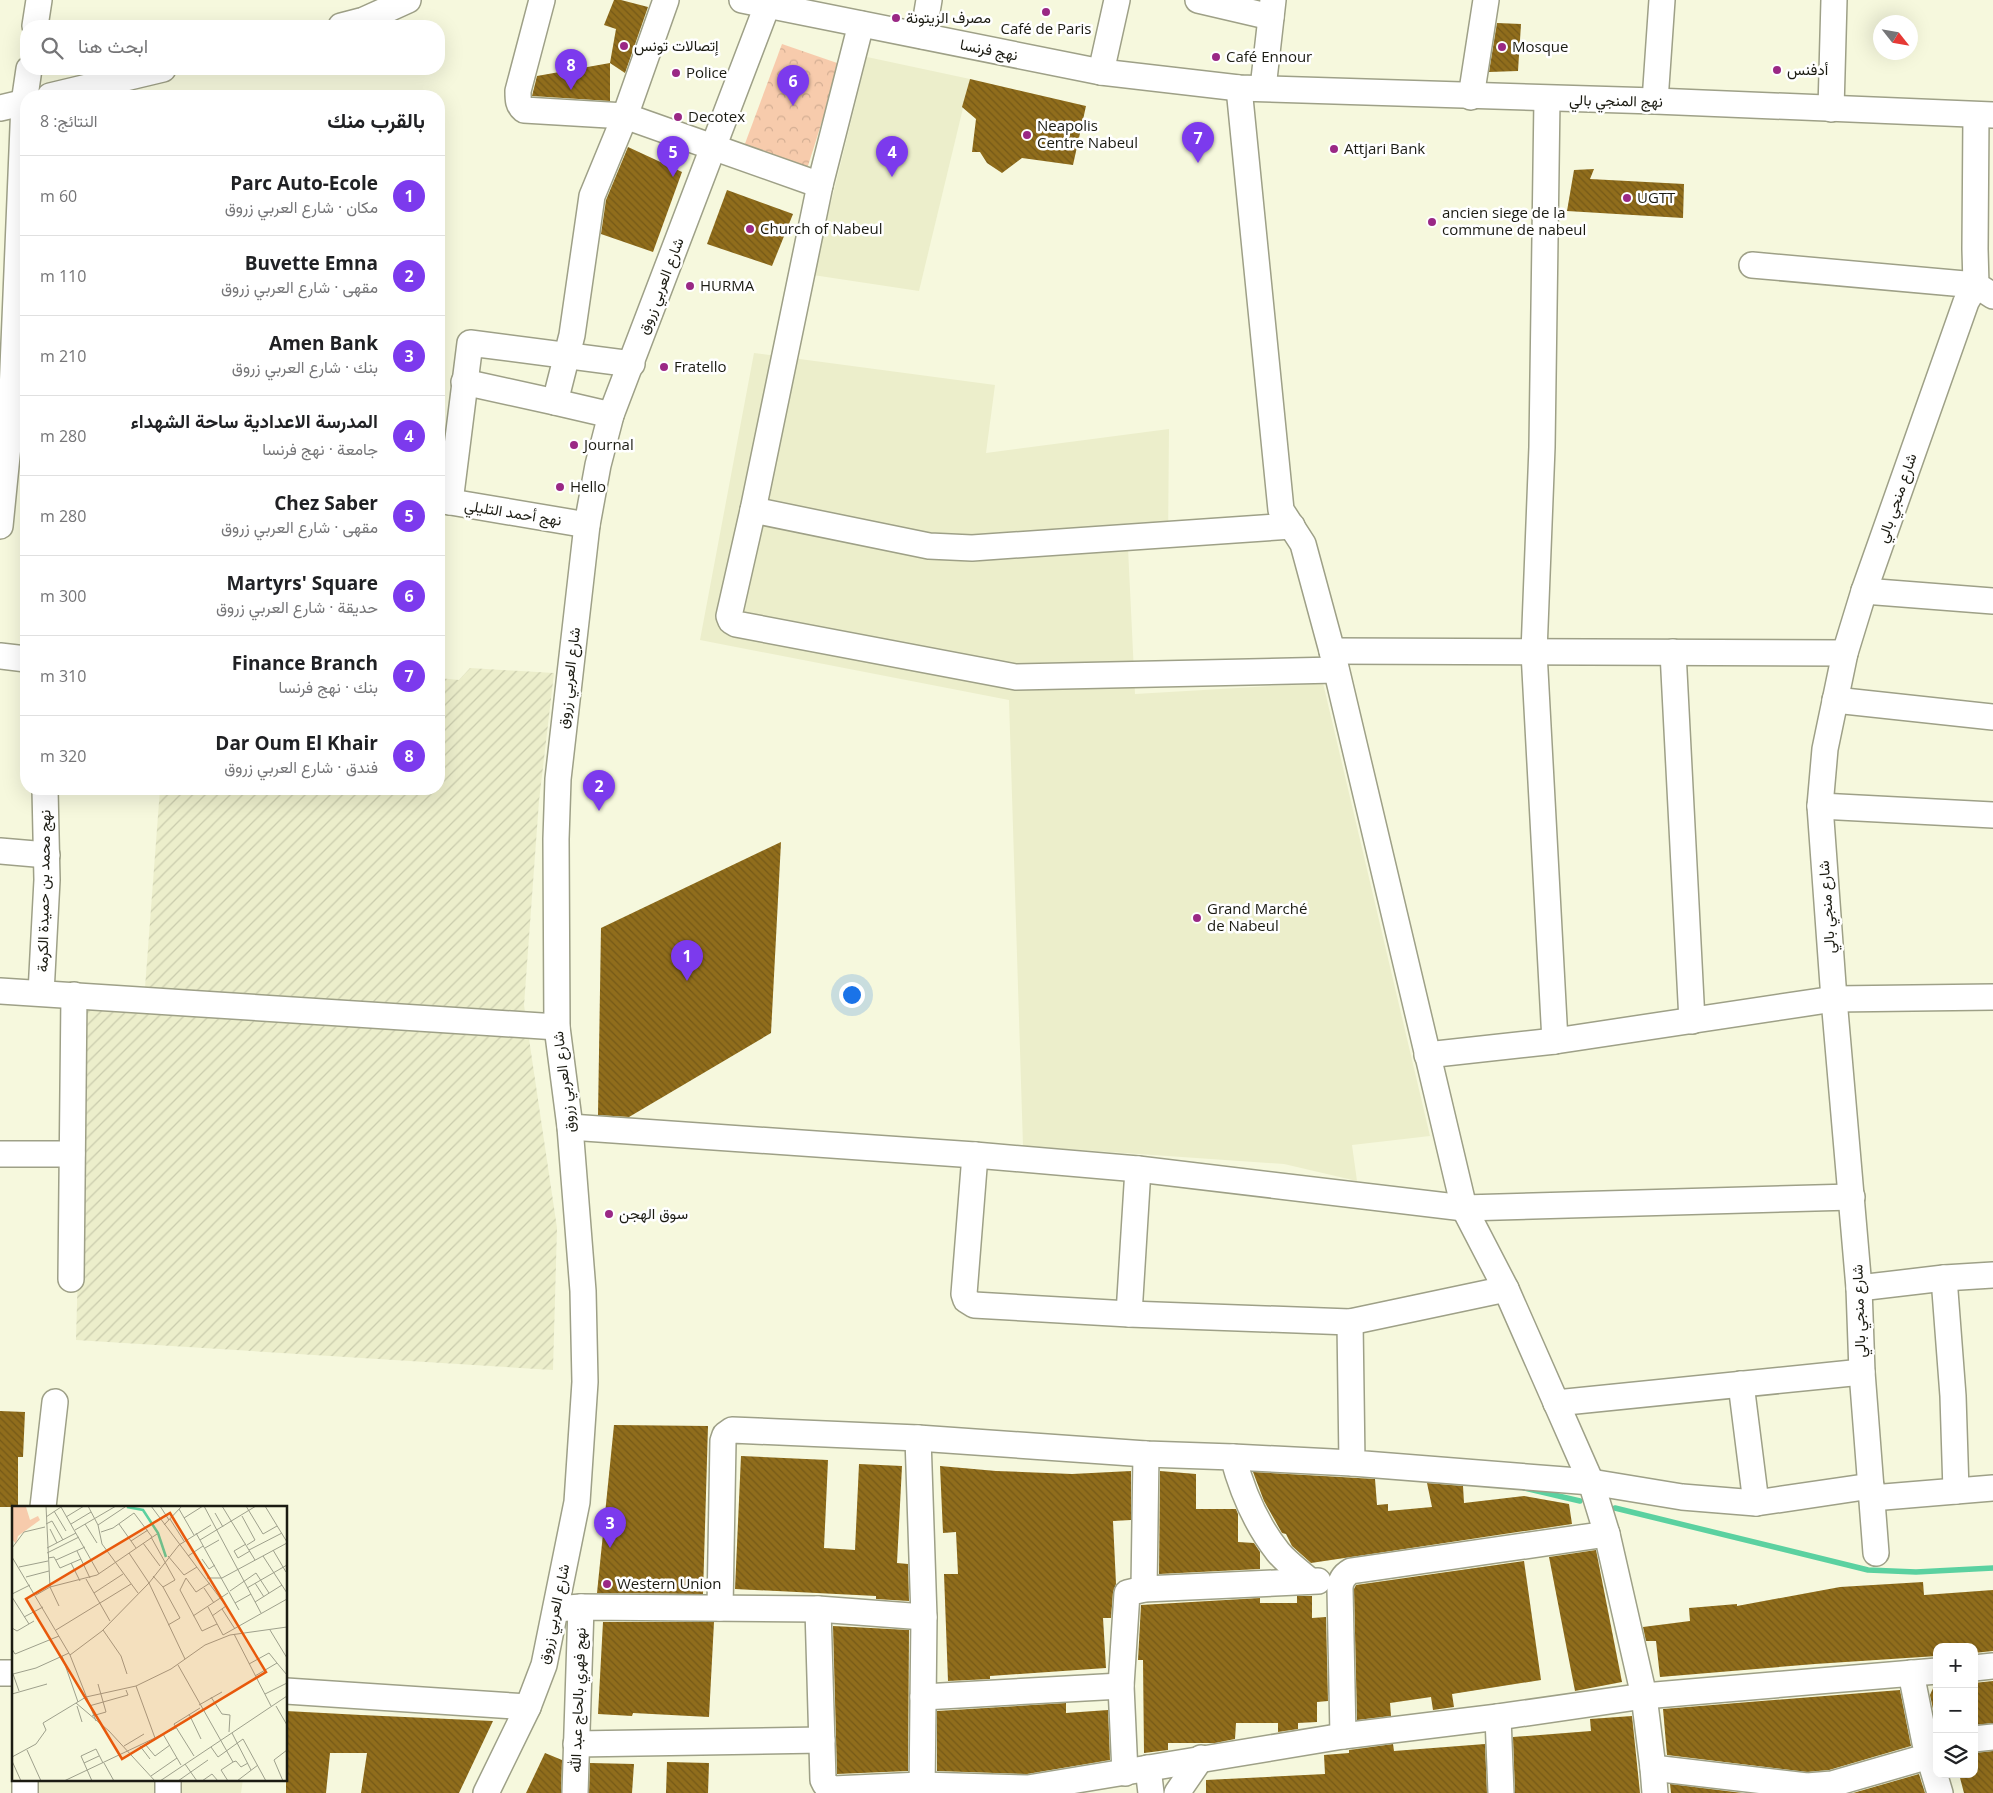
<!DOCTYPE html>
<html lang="ar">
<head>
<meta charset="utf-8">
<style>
  :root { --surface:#fff; --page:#f2f2f2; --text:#202124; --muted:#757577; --line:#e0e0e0; --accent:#7c3aed }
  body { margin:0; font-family:"Open Sans",Vazirmatn,sans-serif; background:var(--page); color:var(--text); direction:rtl }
  .controls { position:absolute; right:15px; bottom:15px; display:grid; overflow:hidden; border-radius:10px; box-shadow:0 5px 20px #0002 }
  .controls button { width:45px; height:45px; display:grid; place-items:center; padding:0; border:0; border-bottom:1px solid var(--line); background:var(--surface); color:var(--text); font:25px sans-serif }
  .compass { position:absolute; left:1873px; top:15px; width:45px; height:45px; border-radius:50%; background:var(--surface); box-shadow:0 5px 20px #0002; rotate:121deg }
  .you { position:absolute; left:851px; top:994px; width:18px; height:18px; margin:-12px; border:4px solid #fff; border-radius:50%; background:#1a73e8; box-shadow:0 0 0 8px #1a73e833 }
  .badge { display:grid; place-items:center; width:32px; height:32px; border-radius:50%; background:var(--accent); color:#fff; font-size:16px; font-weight:700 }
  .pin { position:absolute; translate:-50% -41px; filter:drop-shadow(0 1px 2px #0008) }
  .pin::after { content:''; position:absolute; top:26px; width:18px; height:15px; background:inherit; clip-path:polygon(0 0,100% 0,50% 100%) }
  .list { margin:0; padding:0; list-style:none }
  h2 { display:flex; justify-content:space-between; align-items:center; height:65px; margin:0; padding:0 20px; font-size:21px }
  h2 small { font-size:16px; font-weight:400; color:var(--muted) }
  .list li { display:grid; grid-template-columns:32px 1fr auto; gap:15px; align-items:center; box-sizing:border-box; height:80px; padding:0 20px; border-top:1px solid var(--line) }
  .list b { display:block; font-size:19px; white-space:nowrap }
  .list p { margin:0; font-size:16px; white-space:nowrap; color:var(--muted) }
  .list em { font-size:16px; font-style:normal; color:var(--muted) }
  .icon { flex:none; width:28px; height:28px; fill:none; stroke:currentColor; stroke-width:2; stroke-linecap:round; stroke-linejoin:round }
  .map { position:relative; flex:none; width:1993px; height:1793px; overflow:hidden; direction:ltr }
  .search { position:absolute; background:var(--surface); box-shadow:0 5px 20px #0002; left:20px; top:20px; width:425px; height:55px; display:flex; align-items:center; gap:12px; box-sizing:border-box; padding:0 18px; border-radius:20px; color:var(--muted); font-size:19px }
  .panel { position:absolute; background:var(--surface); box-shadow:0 5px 20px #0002; left:20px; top:90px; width:425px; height:705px; border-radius:20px; direction:rtl }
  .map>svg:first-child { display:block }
</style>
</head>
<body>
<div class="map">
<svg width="1993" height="1793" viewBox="0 0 1993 1793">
  <defs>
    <pattern id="industrial-furrows" width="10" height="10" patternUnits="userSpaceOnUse" patternTransform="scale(1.25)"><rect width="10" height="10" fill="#eceecb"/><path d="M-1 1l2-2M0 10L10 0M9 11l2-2" fill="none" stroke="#caccad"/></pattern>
    <pattern id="park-crowns" width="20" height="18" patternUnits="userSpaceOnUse" patternTransform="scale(1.25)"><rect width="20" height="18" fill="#f7cbac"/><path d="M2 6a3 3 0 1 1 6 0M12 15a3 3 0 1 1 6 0" fill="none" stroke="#d3ae93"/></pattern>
    <pattern id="building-back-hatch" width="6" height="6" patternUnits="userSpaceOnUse" patternTransform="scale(1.25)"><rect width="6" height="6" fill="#906d1c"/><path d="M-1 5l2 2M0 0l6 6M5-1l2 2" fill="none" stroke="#755917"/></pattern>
  </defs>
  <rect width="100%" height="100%" fill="#f6f8dd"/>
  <g fill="#eceecb">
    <polygon points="867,57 970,79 919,291 813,275"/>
    <polygon points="754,353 995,385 986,453 1169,429 1168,546 1128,548 1135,694 1323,683 1430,1136 1352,1145 1357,1181 1284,1164 1023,1146 1009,700 700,640"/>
    <polygon points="34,1779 243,1779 241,1793 32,1793"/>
  </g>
  <polygon fill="url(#industrial-furrows)" points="470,668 554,673 539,801 524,1005 557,1228 553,1370 76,1340 86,984 145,988 160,789 439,789 439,678 459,680"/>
  <polygon fill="url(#park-crowns)" points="782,44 840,64 807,169 743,149"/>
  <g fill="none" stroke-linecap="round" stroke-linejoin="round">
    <g stroke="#5bd1a0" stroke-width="5.5">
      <polyline points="1524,1488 1580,1501"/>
      <polyline points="1615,1508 1868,1570 1916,1572 1993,1568"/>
    </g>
  </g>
  <g fill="url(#building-back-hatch)">
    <polygon points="614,0 621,0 648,7 625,73 610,63 616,29 604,25"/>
    <polygon points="1497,23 1521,24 1518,71 1489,72"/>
    <polygon points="610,63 610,101 532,96 537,76"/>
    <polygon points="970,79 1086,106 1073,165 1022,158 1002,173 987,163 980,152 972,152 976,119 962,107"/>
    <polygon points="628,147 682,172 653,252 601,234 606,200"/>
    <polygon points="1594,169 1590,179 1684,184 1683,218 1567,211 1574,170"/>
    <polygon points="727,190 793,214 772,266 707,244"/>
    <polygon points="781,842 771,1033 629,1117 598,1115 601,928"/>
    <polygon points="0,1411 25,1412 23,1457 18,1457 18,1507 0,1507"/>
    <polygon points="614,1425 708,1426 703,1594 597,1593"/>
    <polygon points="741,1456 828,1460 824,1548 855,1550 859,1464 902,1466 897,1563 908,1564 909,1601 876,1599 876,1596 735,1589"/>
    <polygon points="940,1466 996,1471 1072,1474 1131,1471 1131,1520 1113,1521 1116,1584 1113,1592 1111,1618 1103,1618 1106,1668 990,1676 990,1679 948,1681 944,1574 958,1574 956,1532 943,1533"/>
    <polygon points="1160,1471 1196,1474 1196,1509 1236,1509 1238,1514 1238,1542 1254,1543 1260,1552 1260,1569 1159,1574"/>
    <polygon points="1253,1472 1375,1479 1377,1505 1388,1504 1388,1511 1432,1507 1427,1483 1463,1486 1464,1503 1524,1496 1569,1504 1572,1524 1311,1563 1292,1546 1286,1534 1282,1533 1264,1501"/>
    <polygon points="1596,1550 1622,1682 1575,1691 1549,1557"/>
    <polygon points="1524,1561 1541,1680 1452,1694 1454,1707 1433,1710 1431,1697 1390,1703 1391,1716 1357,1720 1354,1589 1356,1585"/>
    <polygon points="1923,1582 1924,1595 1993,1590 1993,1651 1974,1653 1974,1647 1937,1647 1937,1656 1815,1664 1660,1677 1656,1641 1646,1641 1643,1627 1690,1621 1689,1608 1737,1604 1737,1606 1840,1587"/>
    <polygon points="1297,1596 1312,1596 1312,1618 1326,1617 1328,1701 1317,1702 1317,1722 1298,1723 1298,1729 1278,1732 1278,1723 1236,1723 1235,1739 1215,1743 1168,1743 1168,1750 1144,1753 1143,1660 1138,1660 1141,1605 1260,1598 1260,1603 1297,1603"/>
    <polygon points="603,1622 714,1622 709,1717 633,1713 632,1716 598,1714"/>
    <polygon points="833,1626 909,1630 908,1771 837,1774"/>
    <polygon points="1993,1681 1993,1723 1974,1725 1974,1683"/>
    <polygon points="1937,1685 1937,1728 1930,1695 1934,1686"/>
    <polygon points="1900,1690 1911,1746 1829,1770 1807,1772 1667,1755 1663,1709"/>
    <polygon points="1066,1703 1066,1713 1108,1710 1110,1760 1027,1774 937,1771 937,1711"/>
    <polygon points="286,1711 361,1715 493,1721 459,1793 361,1793 367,1753 330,1753 326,1793 286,1793"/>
    <polygon points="1632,1716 1640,1793 1515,1793 1513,1737 1591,1731 1590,1719"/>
    <polygon points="1393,1744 1394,1751 1485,1744 1487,1793 1206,1793 1206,1780 1325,1774 1324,1755 1349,1753 1349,1750"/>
    <polygon points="1993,1751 1993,1793 1964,1793 1959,1774 1974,1774 1974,1753"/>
    <polygon points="545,1753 562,1760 561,1793 526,1793"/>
    <polygon points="667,1762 709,1763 708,1793 666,1793"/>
    <polygon points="590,1763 634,1764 632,1793 589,1793"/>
    <polygon points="1919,1774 1925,1793 1853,1793"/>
    <polygon points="1670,1784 1743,1793 1671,1793"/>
  </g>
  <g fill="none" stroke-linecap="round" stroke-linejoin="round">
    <g stroke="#9ea087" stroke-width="28">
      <g id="minor">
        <path d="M542,0L518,91C518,100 518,105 524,110L625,116L820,185"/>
        <polyline points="742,0 1101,72 1239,88 1655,101 1993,115"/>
        <polyline points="1198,0 1271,17"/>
        <polyline points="861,24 820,185 753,510 729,616 731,621 736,624 1016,677 1336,670"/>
        <polyline points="35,26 39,0"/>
        <polyline points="341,26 364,20 408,0"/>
        <polyline points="923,36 929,0"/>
        <polyline points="1101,72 1117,0"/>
        <polyline points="1239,88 1281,510 1303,544 1332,651 1464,1208 1506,1289 1591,1482 1607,1534 1644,1696 1653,1768 1655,1793"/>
        <polyline points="1263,88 1273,0"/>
        <polyline points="50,96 163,69"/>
        <polyline points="1471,97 1486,0"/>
        <polyline points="1547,99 1542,447 1534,652 1555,1041"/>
        <polyline points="1655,101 1662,0"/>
        <polyline points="0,108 26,102"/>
        <polyline points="1831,109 1834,0"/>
        <polyline points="1976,115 1975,249 1976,285 1993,296"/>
        <polyline points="1752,265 1976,285 1966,302 1864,591 1845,653 1825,749 1820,806 1834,999 1859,1288 1862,1372 1876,1553"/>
        <polyline points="464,382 555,402"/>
        <polyline points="611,415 555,402 572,335 592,196 625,116 666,0"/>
        <polyline points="439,500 587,525"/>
        <polyline points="450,502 470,343 632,364"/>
        <polyline points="753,510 929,546 972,548 1292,526"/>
        <polyline points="0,526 11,416 24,103 29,69"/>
        <polyline points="1864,591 1993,601"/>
        <polyline points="1332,651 1845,653"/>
        <polyline points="1673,652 1692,1021"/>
        <polyline points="0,656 26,659"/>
        <polyline points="1835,700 1993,717"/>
        <polyline points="1820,806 1993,815"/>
        <polyline points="0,851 47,855"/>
        <polyline points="0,991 557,1027"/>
        <polyline points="41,993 47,880 45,789"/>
        <polyline points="1427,1055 1555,1041 1834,999 1993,997"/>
        <polyline points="570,1127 975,1155 1138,1169 1464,1208 1852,1197"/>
        <polyline points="0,1154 72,1154"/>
        <polyline points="975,1155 964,1294 966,1300 974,1305 1129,1314 1350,1322 1506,1289"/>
        <polyline points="1944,1278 1953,1396 1956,1491"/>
        <polyline points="71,1279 74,995"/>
        <polyline points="1859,1288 1944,1278 1993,1275"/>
        <polyline points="1129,1314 1138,1169"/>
        <polyline points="1350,1322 1352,1463 1591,1482 1682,1497 1756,1503 1871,1486"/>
        <polyline points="1741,1384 1756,1503"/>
        <polyline points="1556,1403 1862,1372"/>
        <polyline points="918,1438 924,1617 922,1793"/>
        <polyline points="1233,1457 1352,1463"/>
        <polyline points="1872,1498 1993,1488"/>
        <polyline points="43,1507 55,1402"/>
        <polyline points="1144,1589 1146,1454"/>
        <path d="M720,1608L723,1441L725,1435L732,1430L918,1438L1146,1454L1233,1457C1242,1491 1256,1524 1278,1552C1287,1563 1300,1572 1310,1581"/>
        <polyline points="556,1609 581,1607 818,1609 924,1617"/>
        <polyline points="818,1609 823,1780 825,1784 833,1789 921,1785 1028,1788 1343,1736 1498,1717 1644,1696 1937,1671"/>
        <polyline points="1974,1668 1993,1666"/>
        <polyline points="0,1673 14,1673"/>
        <polyline points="1911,1673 1925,1743 1940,1793"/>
        <polyline points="286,1691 528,1707"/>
        <polyline points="923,1697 1121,1686"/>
        <polyline points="1498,1717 1501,1793"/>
        <path d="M1343,1736L1340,1589C1340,1581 1344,1575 1351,1571L1607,1534"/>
        <polyline points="1974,1739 1993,1737"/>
        <polyline points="576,1744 822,1740"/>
        <polyline points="1148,1768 1151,1793"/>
        <polyline points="1653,1768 1807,1786 1832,1784 1929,1756"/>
        <polyline points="1125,1773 1121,1686 1127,1593 1144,1589 1318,1581"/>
        <polyline points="168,1779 168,1793"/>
        <polyline points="25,1793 25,1779"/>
        <polyline points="486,1793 528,1707 544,1665 577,1502 585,1382 583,1291 570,1127 557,1027 556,839 558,779 587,525 598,465 611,415 767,6 767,0"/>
        <polyline points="575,1793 581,1607"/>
        <polyline points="1177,1793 1201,1758"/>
      </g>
    </g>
    <use href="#minor" stroke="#fff" stroke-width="25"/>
  </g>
  <g fill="#9a2885" stroke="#fff" stroke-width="2">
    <circle cx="1046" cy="12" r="5"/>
    <circle cx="896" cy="18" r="5"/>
    <circle cx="624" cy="46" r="5"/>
    <circle cx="1502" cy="47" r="5"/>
    <circle cx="1216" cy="57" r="5"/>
    <circle cx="1777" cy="70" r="5"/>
    <circle cx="676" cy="73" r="5"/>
    <circle cx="678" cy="117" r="5"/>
    <circle cx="1027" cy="135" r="5"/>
    <circle cx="1334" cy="149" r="5"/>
    <circle cx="1627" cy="198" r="5"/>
    <circle cx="1432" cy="222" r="5"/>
    <circle cx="750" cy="229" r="5"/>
    <circle cx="690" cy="286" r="5"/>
    <circle cx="664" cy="367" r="5"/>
    <circle cx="574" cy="445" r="5"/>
    <circle cx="560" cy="487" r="5"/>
    <circle cx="1197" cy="918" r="5"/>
    <circle cx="609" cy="1214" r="5"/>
    <circle cx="607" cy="1584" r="5"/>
  </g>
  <g text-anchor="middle" stroke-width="5" stroke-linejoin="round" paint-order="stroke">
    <g font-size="15" fill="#1b1b12" stroke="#fff" text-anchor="start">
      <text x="906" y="23">مصرف الزيتونة</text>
      <text x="1046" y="34" text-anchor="middle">Café de Paris</text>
      <text x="634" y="51">إتصالات تونس</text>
      <text x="1512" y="52">Mosque</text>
      <text x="1226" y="62">Café Ennour</text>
      <text x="1787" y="75">أدفنس</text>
      <text x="686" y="78">Police</text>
      <text x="688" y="122">Decotex</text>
      <text x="1037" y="131">Neapolis<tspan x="1037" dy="17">Centre Nabeul</tspan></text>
      <text x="1344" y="154">Attjari Bank</text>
      <text x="1637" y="203">UGTT</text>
      <text x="1442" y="218">ancien siege de la<tspan x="1442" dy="17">commune de nabeul</tspan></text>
      <text x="760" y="234">Church of Nabeul</text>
      <text x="700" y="291">HURMA</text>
      <text x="674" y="372">Fratello</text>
      <text x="584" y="450">Journal</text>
      <text x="570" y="492">Hello</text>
      <text x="1207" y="914">Grand Marché<tspan x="1207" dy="17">de Nabeul</tspan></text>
      <text x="619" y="1219">سوق الهجن</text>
      <text x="617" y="1589">Western Union</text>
    </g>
    <g font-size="15" fill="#1b1b12" stroke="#fff">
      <text transform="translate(989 50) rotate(11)" y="5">نهج فرنسا</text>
      <text transform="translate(1616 101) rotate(1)" y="5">نهج المنجي بالي</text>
      <text transform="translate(661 286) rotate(-69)" y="5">شارع العربي زروق</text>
      <text transform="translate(1897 498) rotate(-71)" y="5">شارع منجي بالي</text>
      <text transform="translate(513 513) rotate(9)" y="5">نهج أحمد التليلي</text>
      <text transform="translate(569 678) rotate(-83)" y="5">شارع العربي زروق</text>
      <text transform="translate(44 891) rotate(-89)" y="5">نهج محمد بن حميدة الكرمة</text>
      <text transform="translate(1827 907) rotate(-94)" y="5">شارع منجي بالي</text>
      <text transform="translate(564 1082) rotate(-97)" y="5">شارع العربي زروق</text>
      <text transform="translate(1859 1311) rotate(-92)" y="5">شارع منجي بالي</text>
      <text transform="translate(554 1614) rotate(-78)" y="5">شارع العربي زروق</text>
      <text transform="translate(578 1700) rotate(-88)" y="5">نهج فهري بالحاج عبد الله</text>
    </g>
  </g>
  <g transform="translate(12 1506)">
    <rect width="275" height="275" fill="#f6f8dd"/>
    <path d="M0,0L14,1L18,14L26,10L28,14L6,30L4,38L0,33Z" fill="#f7cbac"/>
    <path fill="none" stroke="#5bd1a0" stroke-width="2.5" d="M115,1L131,4L146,27L154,51"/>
    <path fill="none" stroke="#9ea08c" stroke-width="1" d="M76,0L86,19L90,38L126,87M139,0L214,100L200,110M148,0L157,14M192,0L249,107M210,0L243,54M234,0L251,28L265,20M253,0L275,36M49,1L87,68M167,3L182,29M42,5L54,25M203,7L211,21M230,10L243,34L235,39M34,11L49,1M54,11L72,0M172,12L191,0M158,13L172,35M34,18L40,15L51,34M59,18L79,6M73,18L85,37M107,18L124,42M86,19L113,1M152,19L170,0M38,23L45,37M63,24L104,0M89,26L101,22L122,7L140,31M184,27L227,104M139,31L163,74L151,81M188,34L244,0M119,35L136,24M131,37L148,60M234,38L222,45L226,52L238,45M0,42L12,26L33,21M35,42L64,27M193,42L207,34M237,44L270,27M261,44L274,66M65,45L78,72M35,47L67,31M117,47L137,77L173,153M156,50L172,69L185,61M176,50L191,40M251,50L275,87M0,51L58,149L84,215M36,52L42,51L48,62L69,53M190,53L197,63L203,59M44,54L73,41M59,57L68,75M7,61L36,55M141,70L151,81L168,112L156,119M14,71L37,65M174,72L168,84L190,125L205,118M174,72L184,86L198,77M195,72H210L275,37M74,73L98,115M243,77L252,91M192,82L202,97M235,82L275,59M218,85L244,67L257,87M82,87L111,68M0,88L18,79M24,89L38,81L34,0M0,91L17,118M243,96L270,79M223,97L239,88M47,100L38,81L85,69L145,28M196,101L211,129M210,103L223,123M181,110L216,87M12,111L31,101M0,122L5,125L22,115M44,124L119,78M91,124L109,150L115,168M258,124L275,152M222,128L259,200M211,129L275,93M0,143L3,148L47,130M58,149L90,125L137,77L167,39L199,19M50,150L66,196M265,157L275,169M237,158L257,147L265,157L243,170M166,159L221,256L224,255L229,261L236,257M124,180L143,232M7,185L1,168L24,162L57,147M0,188L35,178M253,188L275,177M199,191L210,208L218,209L217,226M64,197L97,225L143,275M187,199L210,186M65,200L70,216M77,200L116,189L114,184M264,200L275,219M177,208L189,233M80,210L94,206L86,178M220,227L239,264M151,228L169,259M133,238L143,250L158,239M112,240L132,228M128,240L138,253M199,241L206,251L231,233L254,275M15,244L29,275M182,250L162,218L188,202M0,251L24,238L34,224L31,217L74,191L124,180L159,163L193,139L218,129L275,121M0,255L9,275M72,257L87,250M92,257L102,275M173,258L185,275M139,270L165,252M52,275L164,222M80,275L69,250L84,243L91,257M148,275L275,190M166,275L196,254M190,275L200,268L206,275M216,275L209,264L221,256M225,275L246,259M271,275L262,254L275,244"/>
    <path fill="#e8590c" fill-opacity="0.15" stroke="#e8590c" stroke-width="2.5" d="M158,7L254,166L110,253L14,93Z"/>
    <rect width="275" height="275" fill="none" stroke="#1b1b12" stroke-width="2.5"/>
  </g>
</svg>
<div class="controls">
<button>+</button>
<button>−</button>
<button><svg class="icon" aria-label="layers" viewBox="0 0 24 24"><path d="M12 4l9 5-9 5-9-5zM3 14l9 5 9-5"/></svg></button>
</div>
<svg class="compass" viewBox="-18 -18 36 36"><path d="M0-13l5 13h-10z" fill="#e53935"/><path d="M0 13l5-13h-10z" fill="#757577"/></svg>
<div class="you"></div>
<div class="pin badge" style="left:687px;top:981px">1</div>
<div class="pin badge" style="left:599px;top:811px">2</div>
<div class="pin badge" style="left:610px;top:1548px">3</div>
<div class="pin badge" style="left:892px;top:177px">4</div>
<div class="pin badge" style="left:673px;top:177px">5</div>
<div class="pin badge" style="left:793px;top:106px">6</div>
<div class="pin badge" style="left:1198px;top:163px">7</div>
<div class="pin badge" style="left:571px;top:90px">8</div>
<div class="search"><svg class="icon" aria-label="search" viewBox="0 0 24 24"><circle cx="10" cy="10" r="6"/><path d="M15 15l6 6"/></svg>ابحث هنا</div>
<section class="panel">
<h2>بالقرب منك<small>النتائج: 8</small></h2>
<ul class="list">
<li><span class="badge">1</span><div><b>Parc Auto-Ecole</b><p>مكان · شارع العربي زروق</p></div><em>60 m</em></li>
<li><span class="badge">2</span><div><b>Buvette Emna</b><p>مقهى · شارع العربي زروق</p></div><em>110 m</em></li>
<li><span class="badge">3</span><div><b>Amen Bank</b><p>بنك · شارع العربي زروق</p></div><em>210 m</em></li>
<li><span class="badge">4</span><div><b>المدرسة الاعدادية ساحة الشهداء</b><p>جامعة · نهج فرنسا</p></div><em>280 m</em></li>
<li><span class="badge">5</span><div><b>Chez Saber</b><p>مقهى · شارع العربي زروق</p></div><em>280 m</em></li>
<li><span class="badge">6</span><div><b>Martyrs' Square</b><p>حديقة · شارع العربي زروق</p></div><em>300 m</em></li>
<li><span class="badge">7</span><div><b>Finance Branch</b><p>بنك · نهج فرنسا</p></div><em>310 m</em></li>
<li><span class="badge">8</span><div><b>Dar Oum El Khair</b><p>فندق · شارع العربي زروق</p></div><em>320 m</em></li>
</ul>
</section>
</div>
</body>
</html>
